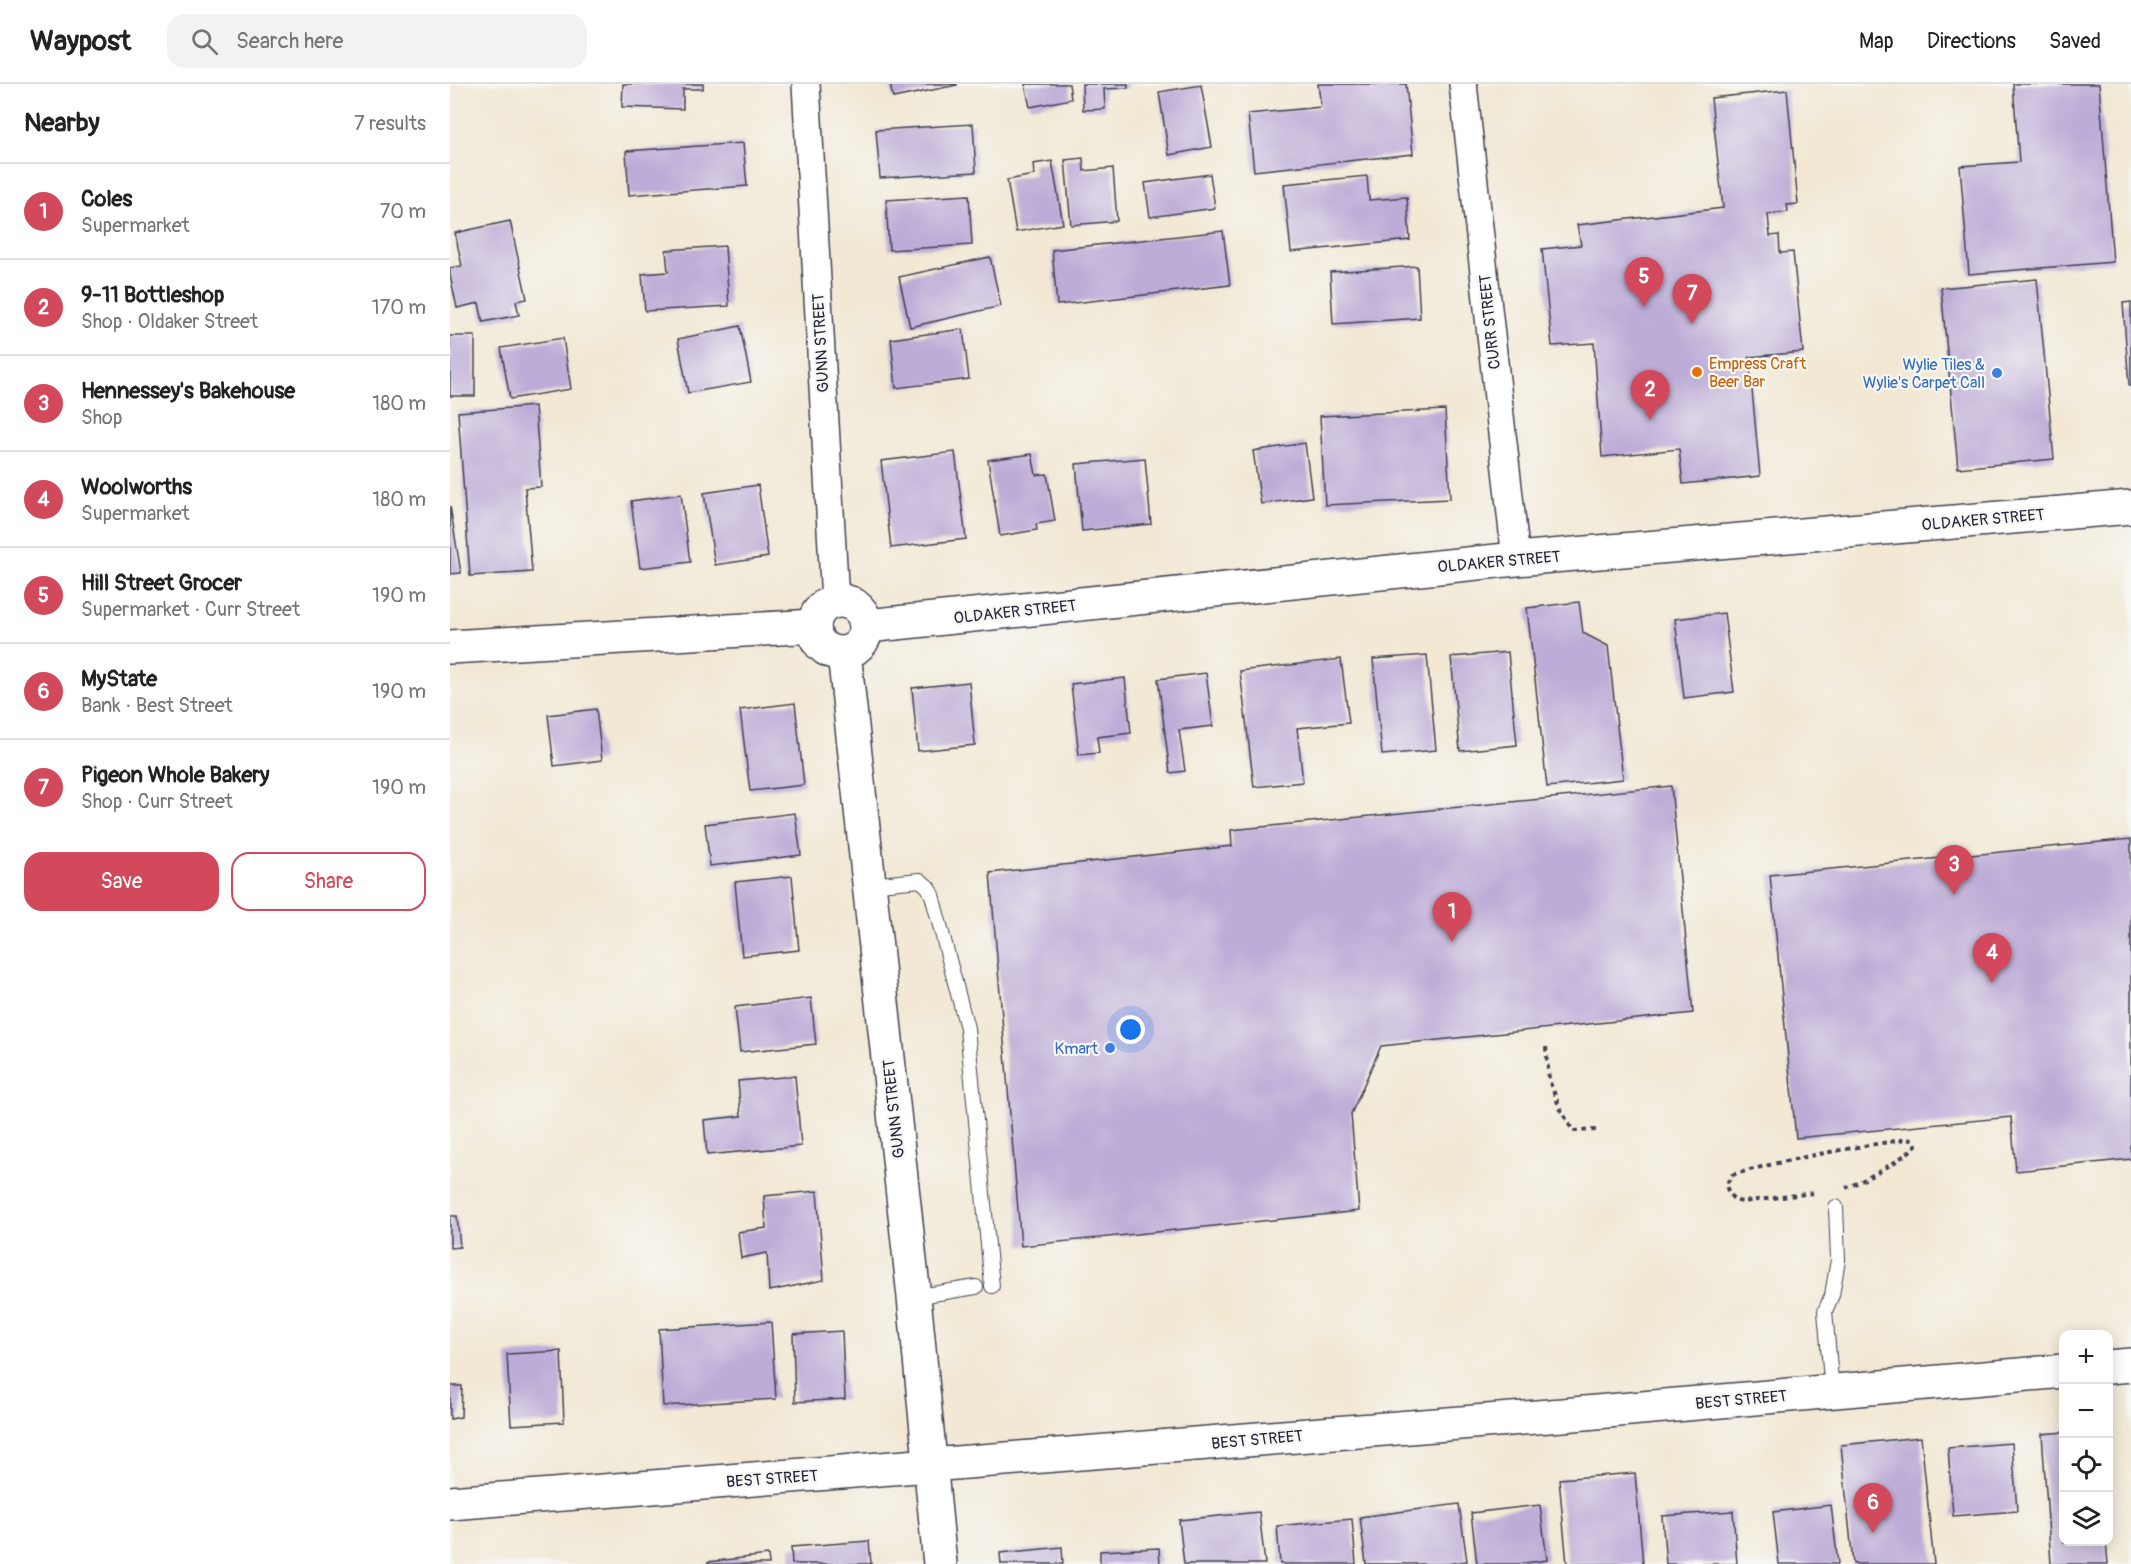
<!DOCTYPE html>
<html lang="en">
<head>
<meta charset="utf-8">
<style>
  :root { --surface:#fff; --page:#f2f2f2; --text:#222; --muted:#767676; --line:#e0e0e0; --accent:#d1495b }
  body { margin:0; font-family:Pangolin,sans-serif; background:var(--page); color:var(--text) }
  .controls { position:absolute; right:18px; bottom:18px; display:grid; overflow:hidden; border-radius:12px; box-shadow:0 3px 15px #0003 }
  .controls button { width:54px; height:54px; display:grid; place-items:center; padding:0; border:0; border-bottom:2px solid var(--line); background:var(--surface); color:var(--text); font:30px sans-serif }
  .you { position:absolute; left:681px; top:946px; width:21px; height:21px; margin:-15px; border:4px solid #fff; border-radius:50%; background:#1a73e8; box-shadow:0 0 0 9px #1a73e833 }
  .badge { display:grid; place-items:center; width:39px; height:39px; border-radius:50%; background:var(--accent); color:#fff; font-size:20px; font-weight:700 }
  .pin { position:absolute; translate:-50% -50px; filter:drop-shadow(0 2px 3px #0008) }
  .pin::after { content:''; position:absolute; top:32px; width:21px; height:18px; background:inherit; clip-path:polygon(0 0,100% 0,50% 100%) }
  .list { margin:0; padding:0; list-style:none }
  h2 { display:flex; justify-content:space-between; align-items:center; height:78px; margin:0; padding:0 24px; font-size:26px }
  h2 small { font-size:20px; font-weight:400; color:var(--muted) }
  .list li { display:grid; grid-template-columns:39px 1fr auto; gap:18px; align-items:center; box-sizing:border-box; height:96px; padding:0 24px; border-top:2px solid var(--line) }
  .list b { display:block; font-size:22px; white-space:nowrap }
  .list p { margin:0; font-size:20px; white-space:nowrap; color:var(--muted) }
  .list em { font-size:20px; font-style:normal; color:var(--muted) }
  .actions { display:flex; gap:12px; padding:18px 24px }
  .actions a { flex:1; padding:14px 0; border:2px solid var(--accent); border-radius:18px; text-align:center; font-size:21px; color:var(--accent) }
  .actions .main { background:var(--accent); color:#fff }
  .icon { flex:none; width:33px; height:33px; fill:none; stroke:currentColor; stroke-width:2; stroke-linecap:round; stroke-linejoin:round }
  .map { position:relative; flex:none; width:1681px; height:1480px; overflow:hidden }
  header { display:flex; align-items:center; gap:36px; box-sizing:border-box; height:84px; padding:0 30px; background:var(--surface); border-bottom:2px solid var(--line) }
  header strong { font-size:28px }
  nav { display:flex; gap:33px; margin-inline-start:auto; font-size:21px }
  .search { width:420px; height:54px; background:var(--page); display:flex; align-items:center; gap:15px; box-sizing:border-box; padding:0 21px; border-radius:18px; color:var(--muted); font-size:22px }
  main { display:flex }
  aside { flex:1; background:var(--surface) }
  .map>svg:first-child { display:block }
</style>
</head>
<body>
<header>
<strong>Waypost</strong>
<div class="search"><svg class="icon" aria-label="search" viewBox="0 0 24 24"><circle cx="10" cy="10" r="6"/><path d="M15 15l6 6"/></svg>Search here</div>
<nav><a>Map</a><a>Directions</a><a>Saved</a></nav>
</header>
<main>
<aside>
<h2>Nearby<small>7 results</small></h2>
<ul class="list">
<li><span class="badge">1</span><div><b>Coles</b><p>Supermarket</p></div><em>70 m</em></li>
<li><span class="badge">2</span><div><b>9-11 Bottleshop</b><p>Shop · Oldaker Street</p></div><em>170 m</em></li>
<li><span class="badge">3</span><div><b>Hennessey's Bakehouse</b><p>Shop</p></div><em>180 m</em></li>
<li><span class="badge">4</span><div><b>Woolworths</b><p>Supermarket</p></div><em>180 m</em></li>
<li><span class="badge">5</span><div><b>Hill Street Grocer</b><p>Supermarket · Curr Street</p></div><em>190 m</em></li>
<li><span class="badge">6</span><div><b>MyState</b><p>Bank · Best Street</p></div><em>190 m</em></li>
<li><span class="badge">7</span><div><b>Pigeon Whole Bakery</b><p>Shop · Curr Street</p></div><em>190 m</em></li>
</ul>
<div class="actions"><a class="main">Save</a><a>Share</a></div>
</aside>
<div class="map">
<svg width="1681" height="1480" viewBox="0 0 1681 1480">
  <rect width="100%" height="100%" fill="#f6f6f2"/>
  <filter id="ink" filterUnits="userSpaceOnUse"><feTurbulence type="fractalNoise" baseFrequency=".0167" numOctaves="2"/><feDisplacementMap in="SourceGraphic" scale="12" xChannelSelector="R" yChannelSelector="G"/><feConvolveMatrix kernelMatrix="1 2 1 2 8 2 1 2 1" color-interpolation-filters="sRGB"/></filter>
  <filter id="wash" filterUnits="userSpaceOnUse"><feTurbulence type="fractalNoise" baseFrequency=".008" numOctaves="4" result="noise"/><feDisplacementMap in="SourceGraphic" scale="24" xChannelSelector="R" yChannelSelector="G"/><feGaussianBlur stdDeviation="1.35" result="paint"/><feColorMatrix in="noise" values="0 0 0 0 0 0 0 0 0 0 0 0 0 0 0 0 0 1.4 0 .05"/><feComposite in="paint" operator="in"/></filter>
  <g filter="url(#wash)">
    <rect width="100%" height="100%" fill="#f2e8d4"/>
    <g id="blocks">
      <g fill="#bdacd7">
        <polygon points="173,0 253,0 253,5 233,5 233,25 172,23"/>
        <polygon points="440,0 507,0 507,1 443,14"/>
        <polygon points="575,0 619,0 621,15 580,23"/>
        <polygon points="632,0 678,0 678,4 654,5 655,25 633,26"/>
        <polygon points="868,0 956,0 963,70 804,87 798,30 871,23"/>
        <polygon points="1563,0 1649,0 1663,178 1519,190 1510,82 1569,78"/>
        <polygon points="751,1 762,63 719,71 709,8"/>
        <polygon points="1337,6 1348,120 1337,121 1338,128 1318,130 1320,152 1329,151 1330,169 1343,168 1353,268 1299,273 1310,392 1233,400 1229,365 1152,373 1144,259 1102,262 1092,165 1131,161 1127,141 1273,124 1261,14"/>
        <polygon points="523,40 526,88 430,94 426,46"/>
        <polygon points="293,59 297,102 179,111 176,67"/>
        <polygon points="633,74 634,87 663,84 667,137 621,141 615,76"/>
        <polygon points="602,77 613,140 566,148 557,96 584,91 583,80"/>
        <polygon points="760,90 765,124 700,133 695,99"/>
        <polygon points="917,92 919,116 957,113 960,156 841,168 834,100"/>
        <polygon points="519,111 522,161 439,166 436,116"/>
        <polygon points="60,137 77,215 66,217 69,231 33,238 29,219 7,224 0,191 0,184 12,182 5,149"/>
        <polygon points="773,147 780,201 607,221 602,166"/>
        <polygon points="275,162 279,222 195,227 192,190 218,188 216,166"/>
        <polygon points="540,173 551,222 460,243 449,193"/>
        <polygon points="967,182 970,234 883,240 880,188"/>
        <polygon points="1587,195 1604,375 1508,384 1491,204"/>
        <polygon points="1681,218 1681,302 1679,302 1673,219"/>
        <polygon points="290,242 301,298 238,309 228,255"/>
        <polygon points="513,245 519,295 446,304 441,255"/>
        <rect x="0" y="252" width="25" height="60"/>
        <polygon points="113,254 121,305 60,315 51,264"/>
        <polygon points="85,322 91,403 75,404 82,488 20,492 8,328"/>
        <polygon points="995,326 1000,415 875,421 870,332"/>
        <polygon points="855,359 862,413 811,420 803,367"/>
        <polygon points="505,368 516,455 441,464 431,377"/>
        <polygon points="582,370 586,391 597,390 605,437 586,440 587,446 550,452 538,376"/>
        <polygon points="695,374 701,440 632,447 626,380"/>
        <polygon points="308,401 318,473 265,481 254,409"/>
        <polygon points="231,410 240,478 190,484 181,417"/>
        <polygon points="0,422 11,489 0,490"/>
        <polygon points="1129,518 1133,549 1158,562 1173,695 1097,703 1077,524"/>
        <polygon points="1274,529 1284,608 1234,614 1225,535"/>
        <polygon points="1058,568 1067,661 1010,667 1001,573"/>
        <polygon points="977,571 986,666 932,671 923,575"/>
        <polygon points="891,575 899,639 847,644 853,698 804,703 790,587"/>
        <polygon points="756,589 763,642 729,646 735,687 720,689 708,595"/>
        <polygon points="675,594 681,649 647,653 649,669 629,671 621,600"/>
        <polygon points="519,598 525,661 468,667 462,604"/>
        <polygon points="345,619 354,701 300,707 290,626"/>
        <polygon points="146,625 152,676 104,682 98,631"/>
        <polygon points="1221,702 1243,929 931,962 901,1030 909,1127 571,1162 540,789 782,762 781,746"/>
        <polygon points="345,729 351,771 260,782 255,740"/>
        <polygon points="1681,755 1681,1075 1566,1087 1561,1033 1346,1054 1320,791"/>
        <polygon points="342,792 349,866 292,872 285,798"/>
        <polygon points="361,914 366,960 290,968 285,923"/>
        <polygon points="345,992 351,1062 257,1071 254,1036 291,1032 288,997"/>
        <polygon points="367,1107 374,1196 319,1207 317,1169 291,1174 288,1148 316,1144 314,1112"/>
        <polygon points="0,1132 7,1132 10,1163 0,1164"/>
        <polygon points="321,1238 326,1315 213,1322 209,1245"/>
        <polygon points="392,1247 395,1315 345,1318 343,1250"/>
        <polygon points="111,1267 114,1338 61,1341 57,1270"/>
        <polygon points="0,1302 12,1302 11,1333 0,1335"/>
        <polygon points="1614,1348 1614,1458 1656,1458 1658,1480 1601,1480 1592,1350"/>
        <polygon points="1471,1353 1484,1480 1403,1480 1391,1361"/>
        <polygon points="1562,1359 1567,1427 1503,1432 1498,1364"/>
        <polygon points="1185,1389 1193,1480 1117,1480 1109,1395"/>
        <polygon points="1009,1420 1017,1477 997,1480 916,1480 910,1433"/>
        <polygon points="1090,1421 1097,1476 1068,1480 1027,1480 1021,1429"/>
        <polygon points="1381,1421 1388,1480 1329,1480 1323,1428"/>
        <polygon points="1283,1427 1287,1480 1216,1480 1212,1432"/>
        <polygon points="809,1428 815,1480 734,1480 729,1436"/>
        <polygon points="902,1435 906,1480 830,1480 827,1442"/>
        <polygon points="419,1457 421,1480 342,1480 341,1463"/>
        <polygon points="612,1463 613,1480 551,1480 550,1469"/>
        <polygon points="709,1464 710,1480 650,1480 650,1467"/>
        <polygon points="318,1471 319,1480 258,1480 258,1478"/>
      </g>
    </g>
  </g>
  <g filter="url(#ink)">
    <use href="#blocks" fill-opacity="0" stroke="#414052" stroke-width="1.5"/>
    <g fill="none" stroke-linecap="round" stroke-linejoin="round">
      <g stroke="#414052" stroke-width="16">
        <g id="lane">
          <polyline points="419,801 470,796 478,803 482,811 517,944 542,1202"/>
          <polyline points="464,1213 526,1203"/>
          <polyline points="1382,1307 1375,1227 1382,1211 1388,1176 1386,1123"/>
        </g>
      </g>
      <g stroke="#414052" stroke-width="30">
        <g id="street">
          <polyline points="356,0 385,517"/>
          <polyline points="1013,0 1066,475"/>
        </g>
      </g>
      <g stroke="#414052" stroke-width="36">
        <g id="secondary">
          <circle cx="390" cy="543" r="26"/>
          <polyline points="417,542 1066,475 1681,423"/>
          <polyline points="0,563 364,542"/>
          <polyline points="394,569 464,1213 490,1480"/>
          <polyline points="1658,1283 1681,1281"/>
          <polyline points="0,1419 1112,1331 1614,1287"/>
        </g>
      </g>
      <g stroke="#414052" stroke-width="4" stroke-dasharray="4.5 4.5" stroke-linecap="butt">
        <polyline points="1096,963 1099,996 1110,1024 1123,1047 1148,1046"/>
        <path d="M1363,1109L1292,1118C1282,1116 1279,1111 1276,1101L1282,1091C1340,1074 1399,1064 1458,1055L1464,1057L1466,1061C1453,1076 1415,1096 1396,1104"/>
      </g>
      <use href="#lane" stroke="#fff" stroke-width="14"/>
      <use href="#street" stroke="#fff" stroke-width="27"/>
      <use href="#secondary" stroke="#fff" stroke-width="33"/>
    </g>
  </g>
  <circle fill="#e8710a" stroke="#f6f6f2" stroke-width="2" cx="1247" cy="288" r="6"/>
  <g fill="#3f7fe0" stroke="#f6f6f2" stroke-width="2">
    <circle cx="1547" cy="289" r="6"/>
    <circle cx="660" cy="964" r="6"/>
  </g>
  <g text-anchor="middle" stroke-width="4.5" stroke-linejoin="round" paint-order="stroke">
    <g font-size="16" fill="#22223b" stroke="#f6f6f2">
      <text transform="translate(1039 238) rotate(-96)" y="6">CURR STREET</text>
      <text transform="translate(370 259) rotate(-93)" y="6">GUNN STREET</text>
      <text transform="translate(1533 435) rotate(-5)" y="6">OLDAKER STREET</text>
      <text transform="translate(1049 477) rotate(-5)" y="6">OLDAKER STREET</text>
      <text transform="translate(565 527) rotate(-6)" y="6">OLDAKER STREET</text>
      <text transform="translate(443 1025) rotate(-96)" y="6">GUNN STREET</text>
      <text transform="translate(1291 1315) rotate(-5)" y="6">BEST STREET</text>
      <text transform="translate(807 1355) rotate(-5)" y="6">BEST STREET</text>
      <text transform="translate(322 1394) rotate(-4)" y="6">BEST STREET</text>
    </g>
    <g font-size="16" fill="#c56008" stroke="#f6f6f2" text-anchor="start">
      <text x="1259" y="285">Empress Craft<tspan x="1259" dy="18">Beer Bar</tspan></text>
    </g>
    <g font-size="16" fill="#366cbe" stroke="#f6f6f2" text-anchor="end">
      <text x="1535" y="286">Wylie Tiles &amp;<tspan x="1535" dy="18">Wylie's Carpet Call</tspan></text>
      <text x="648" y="970">Kmart</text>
    </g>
  </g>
</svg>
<div class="controls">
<button>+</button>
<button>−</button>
<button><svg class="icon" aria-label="locate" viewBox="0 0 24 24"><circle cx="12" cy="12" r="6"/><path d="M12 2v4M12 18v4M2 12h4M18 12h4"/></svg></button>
<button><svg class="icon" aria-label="layers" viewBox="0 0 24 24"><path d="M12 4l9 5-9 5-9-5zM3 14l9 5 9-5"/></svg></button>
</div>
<div class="you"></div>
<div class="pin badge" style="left:1002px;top:858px">1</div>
<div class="pin badge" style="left:1200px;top:336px">2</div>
<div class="pin badge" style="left:1504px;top:811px">3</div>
<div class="pin badge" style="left:1542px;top:899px">4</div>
<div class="pin badge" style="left:1194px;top:223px">5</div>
<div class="pin badge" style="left:1423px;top:1449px">6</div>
<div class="pin badge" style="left:1242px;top:240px">7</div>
</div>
</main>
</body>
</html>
